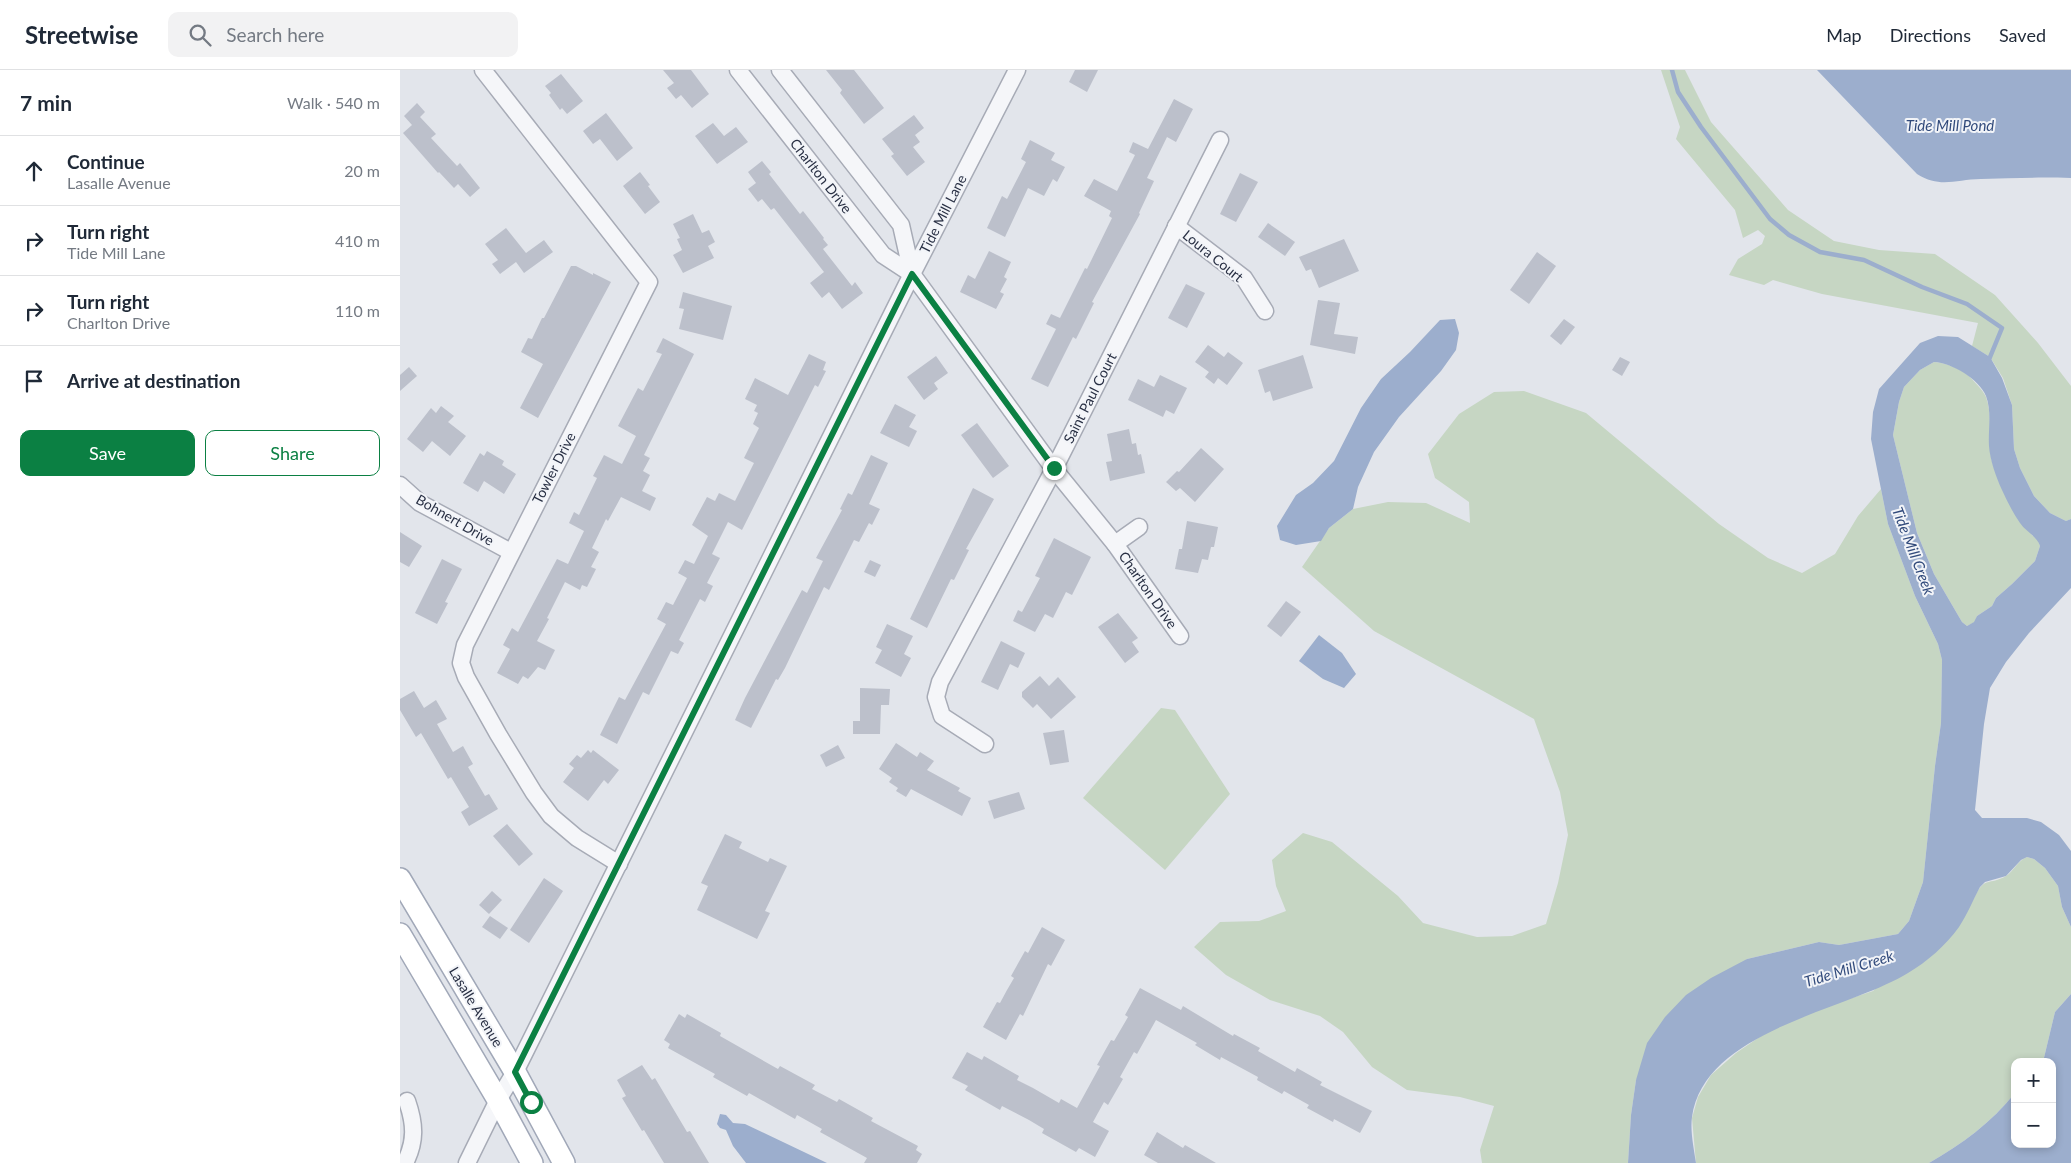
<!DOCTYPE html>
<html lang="en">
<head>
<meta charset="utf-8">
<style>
  :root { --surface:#fff; --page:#f2f2f3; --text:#1f2937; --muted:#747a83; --line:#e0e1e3; --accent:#0b8043 }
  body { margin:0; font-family:Lato,sans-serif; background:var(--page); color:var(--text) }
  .controls { position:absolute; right:15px; bottom:15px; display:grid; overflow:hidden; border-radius:10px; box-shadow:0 2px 8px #0003 }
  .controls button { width:45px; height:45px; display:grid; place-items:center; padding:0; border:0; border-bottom:1px solid var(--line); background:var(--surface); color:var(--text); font:25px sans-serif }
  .stop { position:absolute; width:15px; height:15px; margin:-11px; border:4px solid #0b8043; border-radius:50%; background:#fff }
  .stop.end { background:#0b8043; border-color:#fff; box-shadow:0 1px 5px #0008 }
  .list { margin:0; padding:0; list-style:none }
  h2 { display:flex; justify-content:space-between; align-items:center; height:65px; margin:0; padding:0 20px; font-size:21px }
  h2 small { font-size:16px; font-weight:400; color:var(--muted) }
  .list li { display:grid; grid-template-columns:32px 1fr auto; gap:15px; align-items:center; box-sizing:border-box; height:70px; padding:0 20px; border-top:1px solid var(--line) }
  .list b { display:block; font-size:19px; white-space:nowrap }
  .list p { margin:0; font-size:16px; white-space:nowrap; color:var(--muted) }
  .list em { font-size:16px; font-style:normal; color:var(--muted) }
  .actions { display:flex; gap:10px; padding:15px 20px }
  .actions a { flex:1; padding:11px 0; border:1px solid var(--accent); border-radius:10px; text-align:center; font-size:18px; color:var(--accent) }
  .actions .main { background:var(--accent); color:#fff }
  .icon { flex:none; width:28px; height:28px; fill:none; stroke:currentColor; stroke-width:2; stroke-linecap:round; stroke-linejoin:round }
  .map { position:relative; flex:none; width:1671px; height:1093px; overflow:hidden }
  header { display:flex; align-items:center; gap:30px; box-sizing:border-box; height:70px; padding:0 25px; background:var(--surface); border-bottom:1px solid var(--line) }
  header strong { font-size:24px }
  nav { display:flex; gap:28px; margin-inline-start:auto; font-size:18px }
  .search { width:350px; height:45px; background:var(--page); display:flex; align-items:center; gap:12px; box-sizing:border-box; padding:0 18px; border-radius:10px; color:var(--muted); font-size:19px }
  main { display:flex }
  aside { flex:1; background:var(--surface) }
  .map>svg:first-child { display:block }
</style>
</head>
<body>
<header>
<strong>Streetwise</strong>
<div class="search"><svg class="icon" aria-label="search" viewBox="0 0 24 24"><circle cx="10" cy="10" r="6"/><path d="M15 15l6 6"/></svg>Search here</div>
<nav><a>Map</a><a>Directions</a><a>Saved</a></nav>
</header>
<main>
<aside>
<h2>7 min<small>Walk · 540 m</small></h2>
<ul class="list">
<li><svg class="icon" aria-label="ahead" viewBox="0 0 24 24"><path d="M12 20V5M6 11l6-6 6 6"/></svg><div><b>Continue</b><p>Lasalle Avenue</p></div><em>20 m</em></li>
<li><svg class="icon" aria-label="right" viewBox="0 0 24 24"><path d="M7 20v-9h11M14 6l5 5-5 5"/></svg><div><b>Turn right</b><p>Tide Mill Lane</p></div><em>410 m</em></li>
<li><svg class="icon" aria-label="right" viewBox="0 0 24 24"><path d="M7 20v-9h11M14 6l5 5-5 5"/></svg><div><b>Turn right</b><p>Charlton Drive</p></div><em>110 m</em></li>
<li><svg class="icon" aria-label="arrive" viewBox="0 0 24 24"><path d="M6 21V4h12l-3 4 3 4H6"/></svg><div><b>Arrive at destination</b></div></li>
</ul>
<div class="actions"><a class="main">Save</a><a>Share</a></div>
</aside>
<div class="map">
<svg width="1671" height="1093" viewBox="0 0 1671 1093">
  <rect width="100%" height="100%" fill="#e2e5eb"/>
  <g fill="#c6d6c3">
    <polygon points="1261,0 1285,0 1311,52 1388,140 1434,171 1479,180 1535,184 1595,225 1638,273 1671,316 1671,449 1666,451 1650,443 1634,426 1620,398 1614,379 1612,335 1603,308 1590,287 1572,276 1578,253 1422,224 1373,210 1364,215 1329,205 1338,189 1362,174 1365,166 1358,160 1343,168 1335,140 1276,69 1280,57"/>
    <path d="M1534,292C1547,293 1563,299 1572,309C1576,314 1583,320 1586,327C1594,349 1586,373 1593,395C1601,421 1617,442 1632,465L1638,470L1640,476L1635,491L1612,514L1596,528L1592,536L1577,546L1575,552L1567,556L1562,552L1534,504L1517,463L1493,365L1499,332L1504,317L1520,300Z"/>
    <polygon points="1124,321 1186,343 1319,454 1368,488 1402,503 1435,484 1458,446 1481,419 1488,454 1515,526 1538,574 1542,590 1541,653 1535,696 1523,812 1509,851 1498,864 1439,875 1419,872 1347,889 1236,1010 1231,1045 1228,1093 1082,1093 1080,1080 1094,1036 1060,1027 1007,1020 972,997 943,962 920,946 870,930 826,905 794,877 820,852 859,851 886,841 876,816 872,790 903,763 932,772 998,826 1023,853 1077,867 1112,866 1146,854 1158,813 1168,765 1160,722 1134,649 974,561 902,497 929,458 953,439 988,432 1026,433 1070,453 1069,432 1035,408 1028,384 1059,344 1094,322"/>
    <polygon points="761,638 775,640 830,724 765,800 683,728"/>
    <path d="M1627,787L1634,789L1645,798L1658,816L1662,837L1671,857V924L1655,942L1643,992H1615V1023C1591,1053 1562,1074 1529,1093H1296L1292,1048L1298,1027L1311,1005L1336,983L1367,962L1424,937L1473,921L1574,828C1585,805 1589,816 1606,806C1614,801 1617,791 1627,787Z"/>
  </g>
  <g fill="#9caecd" fill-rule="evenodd">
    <path d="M1417,0H1671V108C1641,107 1611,108 1581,109C1556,109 1541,119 1517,104Z"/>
    <polygon points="1055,249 1059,263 1056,280 1041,301 999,347 974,382 958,417 953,439 929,458 921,471 896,475 880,470 877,456 896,425 913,413 934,391 961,338 981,309 1010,282 1040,250"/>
    <path d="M1538,266L1558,267L1590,287L1602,308L1612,335L1614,379L1620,398L1634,426L1650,443L1666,451L1671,449V518L1629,563L1606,592L1590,618L1584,654L1575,740L1582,748H1627L1641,752L1659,765L1671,781V857L1662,837L1658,816L1645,798L1634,789L1627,787L1621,790L1606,806L1585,812L1580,817C1573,830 1567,845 1559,857C1546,875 1527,892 1508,903C1446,941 1304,960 1292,1047C1290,1062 1294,1079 1296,1093H1228L1231,1045L1236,1010L1247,973L1265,947L1286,925L1311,908L1347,889L1419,872L1439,875L1498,864L1509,851L1523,812L1535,696L1541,653L1542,590L1538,574L1515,526L1488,454L1471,369L1473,342L1479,319L1520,273ZM1534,292C1552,293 1579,309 1586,326C1592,342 1588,360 1589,376C1590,390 1596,407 1602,420C1607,431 1613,443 1620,453C1626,462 1637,466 1640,476L1635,491L1612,514L1596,528L1592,536L1577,546L1574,552L1567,556L1562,552L1534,504L1517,463L1493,365L1499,332L1504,317L1520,300Z"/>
    <polygon points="919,565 942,583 956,604 944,618 923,609 899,591"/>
    <path d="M1671,924V1093H1529C1562,1074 1591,1053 1615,1023V1074H1652V992H1643L1655,942Z"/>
    <polygon points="320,1044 326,1045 333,1053 345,1054 427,1093 346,1093 333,1076 326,1060 320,1058 317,1054"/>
  </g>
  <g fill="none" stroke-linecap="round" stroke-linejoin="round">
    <polyline stroke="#9caecd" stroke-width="4.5" points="1272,0 1278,22 1301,57 1370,149 1389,165 1420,182 1464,190 1522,217 1567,234 1602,258 1588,292"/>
  </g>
  <g fill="#bcc0cb">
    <polygon points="263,0 291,0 309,24 292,38 281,25 276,29 267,18 274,13"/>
    <polygon points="426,0 454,0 484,38 464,54 440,23 442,20"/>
    <polygon points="675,0 698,0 687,22 669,12"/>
    <polygon points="161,4 183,31 167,44 162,38 160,40 149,25 151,23 145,16"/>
    <polygon points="774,29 793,39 776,72 767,67 747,108 754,111 739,143 740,144 692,232 694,233 676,269 673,267 648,317 631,309 656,259 646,254 651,244 660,248 685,198 687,199 712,148 709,146 711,141 684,126 694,109 717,121 735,85 729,82 733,72 748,79"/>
    <polygon points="17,33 25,42 20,47 36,64 31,68 57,96 60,93 80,118 70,127 58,114 54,118 39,102 38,103 3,63 12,55 4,46"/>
    <polygon points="206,43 233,78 217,91 200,69 193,74 183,61"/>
    <polygon points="514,45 524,58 515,65 520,72 513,77 525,92 507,106 491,86 494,84 482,69"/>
    <polygon points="313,53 324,66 336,57 348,72 317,94 295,66"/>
    <polygon points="630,70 655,83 651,90 665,97 657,112 653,109 644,126 628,118 605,167 587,158 602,126 607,129 626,92 621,89"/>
    <polygon points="362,91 371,102 369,104 400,144 403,141 424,168 423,169 428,175 423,179 452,216 455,212 463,223 442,239 429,222 422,228 410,213 424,202 374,138 371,140 362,129 358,132 348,119 356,113 348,102"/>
    <polygon points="240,102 250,115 248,116 260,132 245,144 223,116"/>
    <polygon points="840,103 858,112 836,152 820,144"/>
    <polygon points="293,144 302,163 309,160 315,172 308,176 314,188 283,203 273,185 282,180 277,169 280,168 273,154"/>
    <polygon points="868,153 895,172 885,186 858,167"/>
    <polygon points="106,158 126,183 144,170 153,182 124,203 116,192 100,204 92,194 98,190 85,174"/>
    <polygon points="944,169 959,201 919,218 911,199 906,201 899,187"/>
    <polygon points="589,181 611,192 604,207 607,209 600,222 604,224 596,239 560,222 568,205 575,209"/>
    <polygon points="1137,182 1156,196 1129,234 1110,220"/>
    <polygon points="171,196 176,196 193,205 193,203 211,212 138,348 120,338 143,294 121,282 128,268 132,269 142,248 144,248"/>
    <polygon points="786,214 805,223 787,258 768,248"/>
    <polygon points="283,222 332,236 323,270 279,259 284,239 279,238"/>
    <polygon points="918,230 940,233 934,264 958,267 955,284 910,275"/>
    <polygon points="1164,249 1175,257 1161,275 1150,266"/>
    <polygon points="263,268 294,284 244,385 250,388 243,401 250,405 242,421 256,428 250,441 221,427 208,451 206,449 192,478 199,482 191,497 196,499 187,517 182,515 180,520 165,512 147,548 149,549 137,571 155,580 145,600 138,597 128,609 123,606 118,614 97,603 110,579 103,575 112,558 118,562 157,489 168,494 184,461 169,453 174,442 179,445 197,408 193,406 204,385 222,394 236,366 218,356 238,318 243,321 262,284 256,282"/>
    <polygon points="808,275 824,287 828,282 843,293 827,315 818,308 814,314 805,307 809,302 795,292"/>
    <polygon points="409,284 426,292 423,300 426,301 418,317 415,315 342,460 328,452 312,484 320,488 307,513 313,516 305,532 300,529 279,570 284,573 278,584 271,581 249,625 243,622 217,674 200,665 219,627 225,630 266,554 257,549 266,532 273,535 287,508 278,503 285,490 294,494 308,466 292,455 307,427 315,431 319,423 335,431 354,393 344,388 359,358 353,354 358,343 354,341 357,335 345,329 355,308 388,325"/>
    <polygon points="903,285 913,318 873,331 870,321 865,323 858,300"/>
    <polygon points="536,286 548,303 534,313 538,319 524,330 507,307"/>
    <polygon points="1220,287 1230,292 1222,306 1212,300"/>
    <polygon points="9,297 17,306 0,321 0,305"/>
    <polygon points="760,305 787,318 774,344 766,340 763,347 728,330 738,309 754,317"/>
    <polygon points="495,334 516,345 509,357 517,361 509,377 480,363"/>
    <polygon points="41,336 54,346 48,352 66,366 50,386 32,371 23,382 7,369 31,338 36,343"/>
    <polygon points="577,353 609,396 593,408 561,365"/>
    <polygon points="729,359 732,374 736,373 738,385 741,384 745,403 710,411 706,392 712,391 707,364"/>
    <polygon points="801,378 824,399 795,432 780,418 776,421 766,412 777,401 779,402"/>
    <polygon points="87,381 104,391 102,395 116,404 104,424 84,411 78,422 63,413 80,383 84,386"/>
    <polygon points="471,385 488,393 469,434 480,439 472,455 469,453 459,472 454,470 429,520 424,517 385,598 378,610 376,609 351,658 335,650 345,628 402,520 407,523 423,491 416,488 442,440 440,439 448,423 452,425"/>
    <polygon points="573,418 594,429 566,479 569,480 554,510 551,509 527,558 510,549"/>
    <polygon points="787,451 818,457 814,477 811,477 808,490 802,489 798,503 775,499 779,479 782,479"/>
    <polygon points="0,462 22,476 9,497 0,492"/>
    <polygon points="654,468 691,487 672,525 666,522 653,548 645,544 635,562 613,551 618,540 622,542 640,508 635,506"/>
    <polygon points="42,489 62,499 45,532 48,533 37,554 15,543"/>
    <polygon points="470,490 481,495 475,507 464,502"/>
    <polygon points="886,531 901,542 881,567 867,556"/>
    <polygon points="718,543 738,568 732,572 739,582 725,593 698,557"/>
    <polygon points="487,554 513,566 504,584 511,588 501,607 475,593 482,580 476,577"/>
    <polygon points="601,571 625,583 618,598 610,594 598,620 581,612"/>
    <polygon points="640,606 649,616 658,607 676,627 651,649 637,634 633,638 622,627 622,622"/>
    <polygon points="460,618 490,619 489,635 481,635 480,664 453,664 453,651 460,651"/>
    <polygon points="14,621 24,638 36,630 47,649 37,654 53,682 63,676 73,694 68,697 85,726 89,724 98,739 69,756 61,742 69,737 51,707 48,709 21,663 16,667 0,640 0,629"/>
    <polygon points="664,660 669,692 650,695 643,663"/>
    <polygon points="496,673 517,687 520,682 534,691 527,700 560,718 558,721 571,728 562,746 511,719 506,727 496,721 498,718 489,712 492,708 479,699"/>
    <polygon points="438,675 445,688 426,697 420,685"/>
    <polygon points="188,680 191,683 193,680 219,700 208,714 204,710 188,731 163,712 174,698 169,694 177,685 181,688"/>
    <polygon points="619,722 625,739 594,749 588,731"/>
    <polygon points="107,754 133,784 119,796 93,766"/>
    <polygon points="325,764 342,772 339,778 368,792 370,788 387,796 365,841 370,843 357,869 297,840 308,816 301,813"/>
    <polygon points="144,808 163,821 129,873 110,860"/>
    <polygon points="92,821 102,830 89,844 79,835"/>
    <polygon points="90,846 108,858 100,869 82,857"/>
    <polygon points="642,857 665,870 651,896 648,894 623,946 620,944 606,970 583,957 597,932 600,933 607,920 614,908 611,906 625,881 628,883"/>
    <polygon points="740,918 781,940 783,936 833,966 834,964 860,978 858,981 895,1002 897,998 922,1012 920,1015 972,1041 960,1063 934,1049 933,1052 907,1038 909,1035 884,1021 882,1024 857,1010 858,1007 821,987 820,990 795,975 797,973 756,950 737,984 734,982 720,1007 723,1009 708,1035 704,1032 693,1052 709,1061 695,1087 679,1078 676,1082 642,1063 644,1059 629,1050 602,1036 600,1040 565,1020 568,1016 552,1008 567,982 582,990 584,986 619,1006 617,1010 633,1018 659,1033 661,1029 677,1038 700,996 697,995 711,970 714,971 728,947 725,945"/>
    <polygon points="279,944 285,948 287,944 321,963 320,966 378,999 380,996 415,1015 412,1019 437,1032 439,1029 473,1048 471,1051 518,1076 516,1080 522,1084 517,1093 464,1093 467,1088 420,1062 422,1059 397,1045 395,1049 349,1023 347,1026 313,1007 315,1004 268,978 270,974 264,970"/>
    <polygon points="242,995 252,1010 255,1008 287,1062 290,1061 309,1093 264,1093 244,1060 242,1061 222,1028 226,1026 217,1010"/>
    <polygon points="757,1062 783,1078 785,1075 816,1093 758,1093 744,1085"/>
  </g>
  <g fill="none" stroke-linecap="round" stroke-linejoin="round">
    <g stroke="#a7abb6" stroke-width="19">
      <g id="minor">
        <polyline points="83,0 249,212 65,575 61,593 66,607 98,664 134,723 151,746 177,768 219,794"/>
        <polyline points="338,0 483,185 512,204 654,399 715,474 780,566"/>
        <polyline points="380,0 501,155 512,204"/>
        <polyline points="776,156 844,208 865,241"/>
        <polyline points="0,415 20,433 111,482"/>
        <polyline points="715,474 739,457"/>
        <polyline points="585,674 542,646 536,627 540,612 654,399 820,70"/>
        <path d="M5,1093C16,1071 15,1054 7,1031"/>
        <polyline points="67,1093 98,1030 115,1002 512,204 617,0"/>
      </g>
    </g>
    <g stroke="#a1a8b8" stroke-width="24">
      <g id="major">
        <polyline points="0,809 115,1002 164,1093"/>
        <polyline points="0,864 98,1030 132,1093"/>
      </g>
    </g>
    <use href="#minor" stroke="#f5f6f9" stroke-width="16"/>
    <use href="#major" stroke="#fff" stroke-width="21"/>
  </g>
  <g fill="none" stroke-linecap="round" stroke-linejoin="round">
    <polyline stroke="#0b8043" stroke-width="6" points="131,1032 115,1002 512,204 654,398"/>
  </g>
  <g text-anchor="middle" stroke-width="4" stroke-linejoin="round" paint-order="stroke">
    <g font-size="14" fill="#293044" stroke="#f2f4f8">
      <text transform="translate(421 106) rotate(52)" y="5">Charlton Drive</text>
      <text transform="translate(543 144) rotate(-63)" y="5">Tide Mill Lane</text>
      <text transform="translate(813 186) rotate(39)" y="5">Loura Court</text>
      <text transform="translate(690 328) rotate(-63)" y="5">Saint Paul Court</text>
      <text transform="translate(154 398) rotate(-63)" y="5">Towler Drive</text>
      <text transform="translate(55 450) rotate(30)" y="5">Bohnert Drive</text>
      <text transform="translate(748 520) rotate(55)" y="5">Charlton Drive</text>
      <text transform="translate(76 937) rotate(59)" y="5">Lasalle Avenue</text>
    </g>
    <g font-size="15" font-style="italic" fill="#314a7b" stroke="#f2f4f8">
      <text x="1550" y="61">Tide Mill Pond</text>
      <text transform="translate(1513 481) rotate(69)" y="5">Tide Mill Creek</text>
      <text transform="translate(1449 899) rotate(-17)" y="5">Tide Mill Creek</text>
    </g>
  </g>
</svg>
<div class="controls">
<button>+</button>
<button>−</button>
</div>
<div class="stop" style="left:131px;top:1032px"></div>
<div class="stop end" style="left:654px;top:398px"></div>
</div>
</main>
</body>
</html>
